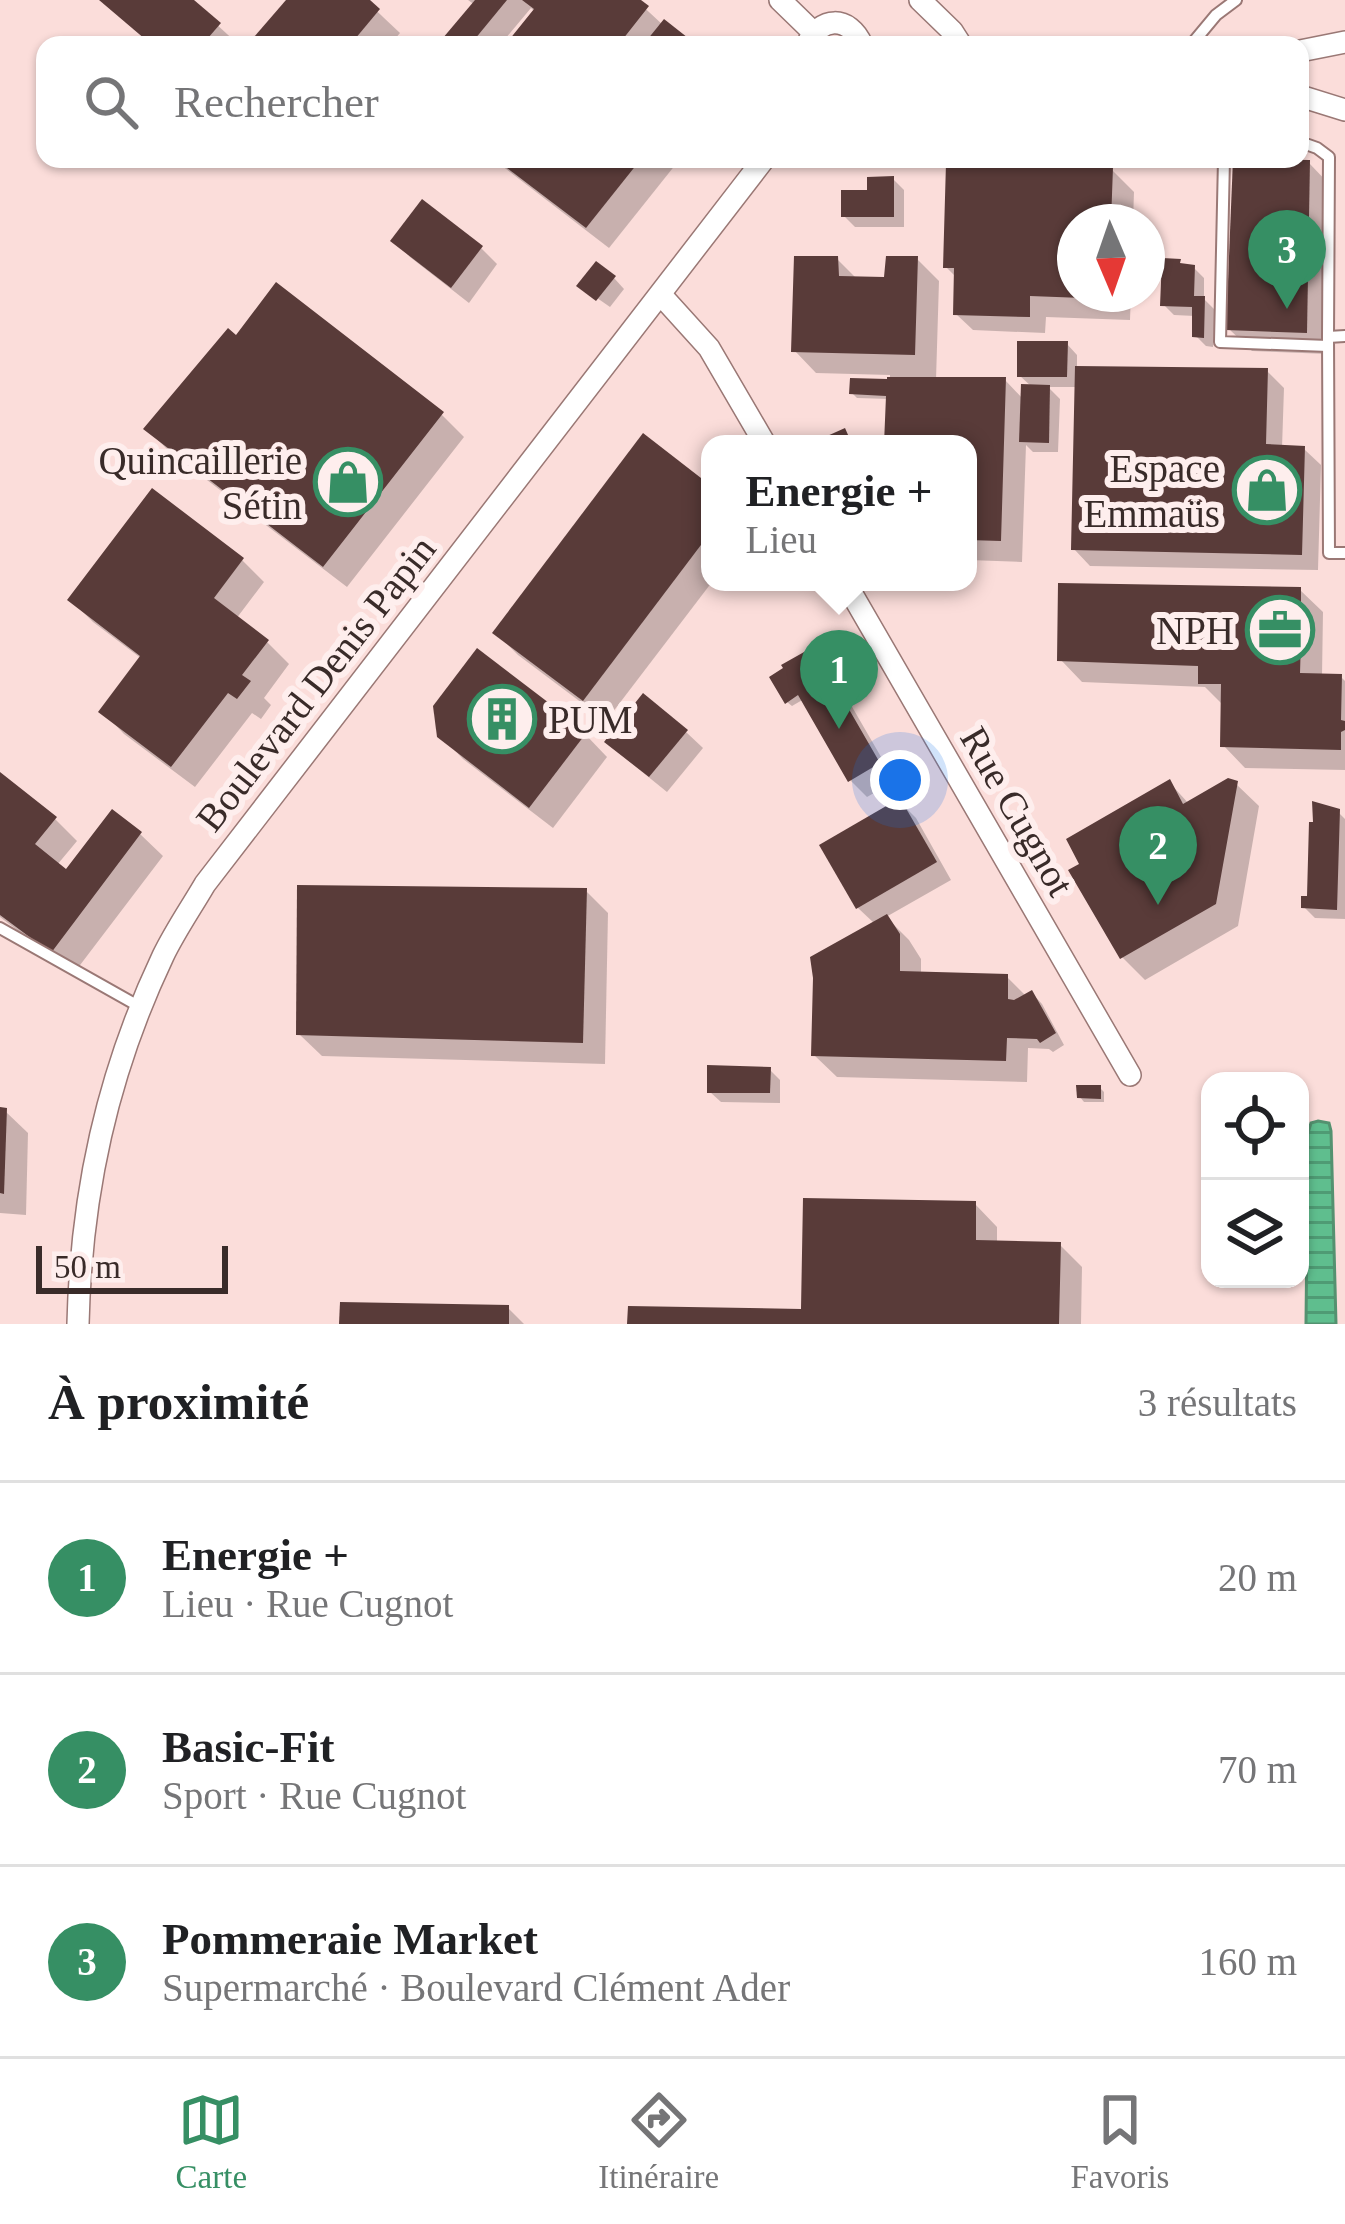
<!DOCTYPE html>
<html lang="fr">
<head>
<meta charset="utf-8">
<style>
  :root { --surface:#fff; --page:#f2f2f2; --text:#202124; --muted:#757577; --line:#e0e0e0; --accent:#368f64 }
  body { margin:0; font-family:"Times New Roman",serif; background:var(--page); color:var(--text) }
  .controls { position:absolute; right:36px; bottom:36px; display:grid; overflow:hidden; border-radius:24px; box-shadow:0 3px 9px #0004 }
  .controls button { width:108px; height:108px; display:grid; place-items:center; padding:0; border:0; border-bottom:3px solid var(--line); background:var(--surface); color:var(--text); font:60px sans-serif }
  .compass { position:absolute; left:1057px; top:204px; width:108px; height:108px; border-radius:50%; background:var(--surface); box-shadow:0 3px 9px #0004; rotate:178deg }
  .scale { position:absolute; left:36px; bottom:30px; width:192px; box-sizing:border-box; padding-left:12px; border:6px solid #392b29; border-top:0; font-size:33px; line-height:42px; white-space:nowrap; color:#392b29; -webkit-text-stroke:9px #feeeed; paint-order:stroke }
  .you { position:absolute; left:900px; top:780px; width:42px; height:42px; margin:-30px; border:9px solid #fff; border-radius:50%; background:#1a73e8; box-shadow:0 0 0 18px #1a73e833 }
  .badge { display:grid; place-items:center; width:78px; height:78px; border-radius:50%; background:var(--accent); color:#fff; font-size:39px; font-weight:700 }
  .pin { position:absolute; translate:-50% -99px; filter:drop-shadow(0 3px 6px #0008) }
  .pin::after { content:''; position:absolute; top:63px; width:42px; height:36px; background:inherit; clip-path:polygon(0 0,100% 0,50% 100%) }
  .popup { position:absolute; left:701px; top:435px; width:276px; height:156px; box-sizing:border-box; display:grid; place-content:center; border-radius:24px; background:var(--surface); filter:drop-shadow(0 3px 9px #0005); font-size:39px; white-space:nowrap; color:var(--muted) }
  .popup b { font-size:45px; color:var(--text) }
  .popup::after { content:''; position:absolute; left:50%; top:100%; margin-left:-24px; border:24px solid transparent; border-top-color:var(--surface) }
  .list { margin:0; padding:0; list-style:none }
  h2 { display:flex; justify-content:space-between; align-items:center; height:156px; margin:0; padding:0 48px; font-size:51px }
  h2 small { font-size:39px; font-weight:400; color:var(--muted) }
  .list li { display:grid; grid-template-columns:78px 1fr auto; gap:36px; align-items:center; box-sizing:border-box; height:192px; padding:0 48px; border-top:3px solid var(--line) }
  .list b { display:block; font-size:45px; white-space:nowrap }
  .list p { margin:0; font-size:39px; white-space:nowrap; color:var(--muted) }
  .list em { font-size:39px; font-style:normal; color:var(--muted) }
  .icon { flex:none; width:66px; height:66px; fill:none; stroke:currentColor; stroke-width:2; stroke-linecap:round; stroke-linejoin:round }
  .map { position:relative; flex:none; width:1345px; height:1324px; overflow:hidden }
  .search { position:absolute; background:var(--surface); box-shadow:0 3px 9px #0004; left:36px; right:36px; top:36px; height:132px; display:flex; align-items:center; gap:30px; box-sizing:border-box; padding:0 42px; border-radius:24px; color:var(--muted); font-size:45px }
  .sheet { height:732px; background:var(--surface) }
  nav { display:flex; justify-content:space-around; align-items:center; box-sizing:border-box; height:168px; border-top:3px solid var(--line); background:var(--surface); font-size:33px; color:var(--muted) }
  nav a { display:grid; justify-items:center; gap:6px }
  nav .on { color:var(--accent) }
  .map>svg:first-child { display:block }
</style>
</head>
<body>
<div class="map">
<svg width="1345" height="1324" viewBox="0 0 1345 1324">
  <defs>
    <pattern id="water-rules" width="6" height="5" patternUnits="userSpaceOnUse" patternTransform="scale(3)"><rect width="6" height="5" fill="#5fbe8e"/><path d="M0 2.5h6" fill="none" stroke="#4f9b74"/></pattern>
  </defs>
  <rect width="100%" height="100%" fill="#fbddda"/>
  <polygon fill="url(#water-rules)" stroke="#549270" stroke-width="3" points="1318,1121 1329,1123 1331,1131 1336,1324 1306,1324 1308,1133 1311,1123"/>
  <g fill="#0003">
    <polygon points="100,0 190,0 239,45 152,45"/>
    <polygon points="290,0 365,0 400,33 390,45 251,45"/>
    <polygon points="468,0 636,0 663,25 692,45 509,45 535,12 531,8 500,45 441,45 475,5"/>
    <polygon points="468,159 489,159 481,168"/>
    <polygon points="493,159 680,159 609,248"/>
    <polygon points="1309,163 1331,186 1328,354 1252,351 1229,329"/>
    <polygon points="1112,170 1134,192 1133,222 1075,222 1075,294 1131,294 1130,320 1046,317 1045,333 973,330 956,314 957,278 946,267"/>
    <polygon points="893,179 904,190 904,227 855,227 844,216 870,193"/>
    <polygon points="394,241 481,248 497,264 469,303 410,257"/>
    <polygon points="837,259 858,280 887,280 917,259 939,281 936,380 1005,380 1023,399 1032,387 1020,376 1067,344 1077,355 1077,369 1267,371 1284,388 1282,448 1304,449 1321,465 1318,570 1090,566 1074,549 1077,387 1048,387 1060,399 1058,452 1033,452 1026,445 1022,562 968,560 968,444 887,444 889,399 857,398 852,393 890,382 890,375 816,373 794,350"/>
    <polygon points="1183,266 1193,267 1204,278 1204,299 1215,310 1213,347 1206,346 1195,335 1195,316 1174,315 1163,304"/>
    <polygon points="614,278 624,289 610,307 587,291"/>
    <polygon points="276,286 442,415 464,437 347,587 169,451 147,429 237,339"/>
    <polygon points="644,437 710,489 712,582 606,721 518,655 496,633"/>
    <polygon points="242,560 264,582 236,619 267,642 289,664 264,698 271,705 261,719 252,713 195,787 124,734 102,711 142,659 93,622 71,600"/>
    <polygon points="1300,590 1323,612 1322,676 1341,677 1345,681 1345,770 1245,768 1223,745 1223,705 1205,687 1082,682 1060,659"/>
    <polygon points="812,651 829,667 895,781 867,797 850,780 804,699 792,706 787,702"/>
    <polygon points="478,652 585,734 607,757 553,828 463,759 440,735"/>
    <polygon points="686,732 703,748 667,792 625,758"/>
    <polygon points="0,776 55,819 77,841 57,865 67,873 140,834 163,856 74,973 0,917"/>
    <polygon points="1170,783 1189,804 1236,784 1259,806 1238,926 1145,980 1122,957 1084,865"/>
    <polygon points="900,802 916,818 951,880 886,917 909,940 921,959 921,975 1007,977 1026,996 1032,993 1042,1004 1064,1045 1053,1052 1049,1049 1028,1048 1027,1082 837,1077 814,1055 875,924 858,908"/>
    <polygon points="1338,812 1345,819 1345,919 1315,918 1304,907 1310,899"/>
    <polygon points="586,891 608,913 605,1064 322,1056 299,1034"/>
    <polygon points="770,1070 780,1080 780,1103 721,1102 710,1092"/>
    <polygon points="1100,1088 1104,1092 1104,1102 1084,1102 1080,1097"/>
    <polygon points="0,1110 5,1111 28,1133 26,1215 0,1213"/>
    <polygon points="975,1204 997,1227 997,1243 1060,1245 1082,1267 1081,1324 630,1324 630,1309 804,1312"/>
    <polygon points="343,1305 508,1308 524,1324 342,1324"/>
  </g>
  <g fill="#593b39">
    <polygon points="99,0 194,0 221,23 202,45 152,45"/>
    <polygon points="286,0 370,0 380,9 350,45 247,45"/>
    <polygon points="475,0 507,0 470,45 437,45"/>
    <polygon points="522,0 641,0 649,6 623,39 631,45 505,45 534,9"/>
    <polygon points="664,19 697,45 643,45"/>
    <polygon points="495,159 641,159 586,228"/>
    <polygon points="1233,159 1310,160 1307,333 1226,330"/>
    <polygon points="946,163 1113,167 1111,222 1075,222 1075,294 1109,294 1109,299 1030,296 1030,317 953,315 954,268 943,268"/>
    <polygon points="894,176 894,217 841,217 841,190 867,190 867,177"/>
    <polygon points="422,199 483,246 451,288 390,241"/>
    <polygon points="794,256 838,256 839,276 884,277 886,256 918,256 915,355 791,352"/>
    <polygon points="1162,258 1181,259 1180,263 1195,265 1194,296 1205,296 1204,338 1192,337 1192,307 1160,306"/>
    <polygon points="596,261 616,276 596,301 576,286"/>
    <polygon points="276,282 444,412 323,567 143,429 228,328 236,335"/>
    <polygon points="1017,341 1068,341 1067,377 1017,377"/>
    <polygon points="1075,366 1268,368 1266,444 1305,446 1302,555 1071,550"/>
    <polygon points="887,377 1006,377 1001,541 968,540 968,444 884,444 886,396 849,394 850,378 887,379"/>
    <polygon points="1021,384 1050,385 1049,443 1019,442"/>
    <polygon points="845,428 852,444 817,444 816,441"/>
    <polygon points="643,433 710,485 710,533 583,701 492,633"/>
    <polygon points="152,488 244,558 214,598 269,640 242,675 251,681 237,699 228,693 171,767 98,712 140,656 67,600"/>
    <polygon points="1058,583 1301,587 1301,620 1305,624 1305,636 1301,640 1300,673 1342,674 1341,720 1345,721 1345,730 1341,732 1341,750 1220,747 1221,684 1198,684 1198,666 1057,661"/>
    <polygon points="813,647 880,763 848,782 798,695 785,704 769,677 783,668 781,665"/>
    <polygon points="477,648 587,732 529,808 437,737 433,706"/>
    <polygon points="643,693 688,730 649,777 604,742"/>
    <polygon points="0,772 57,817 35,844 66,869 112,809 142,832 51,953 0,915"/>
    <polygon points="1228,778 1238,781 1216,904 1120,959 1068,870 1079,864 1066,839 1170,779 1183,804"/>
    <polygon points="900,798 937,862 856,909 819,845"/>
    <polygon points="1312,801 1340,809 1337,910 1301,908 1301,896 1307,896 1309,822 1313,822"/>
    <polygon points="297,885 587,888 583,1043 296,1035"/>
    <polygon points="887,914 900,934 900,971 1008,974 1008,999 1014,1000 1032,990 1056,1033 1040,1043 1037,1039 1007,1038 1006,1061 811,1056 813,978 810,957"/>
    <polygon points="707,1065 771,1067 770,1093 707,1093"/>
    <polygon points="1076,1085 1101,1085 1101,1099 1077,1098"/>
    <polygon points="0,1107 7,1108 4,1194 0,1193"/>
    <polygon points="803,1198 976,1201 976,1240 1061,1242 1059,1324 627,1324 628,1306 801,1309"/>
    <polygon points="340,1302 509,1305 509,1324 339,1324"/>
  </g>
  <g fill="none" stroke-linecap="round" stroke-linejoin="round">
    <g stroke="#9a7875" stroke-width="14">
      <g id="service">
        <polyline points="1191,45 1216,15 1236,0"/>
        <polyline points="1300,142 1317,148 1329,157 1328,337"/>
        <polyline points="1224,159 1220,342 1328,346"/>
        <polyline points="1345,336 1328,337 1329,553 1345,553"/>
        <polyline points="0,928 142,1008"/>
      </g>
    </g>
    <g stroke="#9a7875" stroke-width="24">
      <g id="minor">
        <polyline points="780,0 813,32"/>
        <polyline points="920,0 952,31 961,45"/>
        <path d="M807,45C820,16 849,15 862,45"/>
        <polyline points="1300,51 1345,42"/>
        <polyline points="1300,96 1345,110"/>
        <polyline points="661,295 709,348 765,444"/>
        <polyline points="845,582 1130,1075"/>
        <path d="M78,1324C81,1194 107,1074 163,956C175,931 191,908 205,884L764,159"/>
      </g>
    </g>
    <use href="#service" stroke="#fff" stroke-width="10"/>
    <use href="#minor" stroke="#fff" stroke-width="21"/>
  </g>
  <defs>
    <g id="shop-ring" transform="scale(3.45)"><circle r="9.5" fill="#feeeed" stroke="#368f64" stroke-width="1.5"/><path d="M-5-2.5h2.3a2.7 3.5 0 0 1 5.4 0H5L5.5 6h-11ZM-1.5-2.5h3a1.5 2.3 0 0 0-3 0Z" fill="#368f64"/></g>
    <g id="office-ring" transform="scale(3.45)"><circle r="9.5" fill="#feeeed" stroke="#368f64" stroke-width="1.5"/><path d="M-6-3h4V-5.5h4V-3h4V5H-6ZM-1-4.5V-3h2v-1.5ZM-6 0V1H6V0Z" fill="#368f64"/></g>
    <g id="building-ring" transform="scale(3.45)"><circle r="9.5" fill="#feeeed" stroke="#368f64" stroke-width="1.5"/><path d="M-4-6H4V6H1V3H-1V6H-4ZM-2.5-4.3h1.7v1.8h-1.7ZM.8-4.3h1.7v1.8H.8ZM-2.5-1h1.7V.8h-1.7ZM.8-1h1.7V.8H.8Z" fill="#368f64"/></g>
  </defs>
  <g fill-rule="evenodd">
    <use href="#shop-ring" x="348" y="482"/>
    <use href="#shop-ring" x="1267" y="490"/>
    <use href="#office-ring" x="1280" y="630"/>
    <use href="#building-ring" x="502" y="719"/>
  </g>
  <g text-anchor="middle" stroke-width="12" stroke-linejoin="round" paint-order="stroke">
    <g font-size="39" fill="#392b29" stroke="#feeeed" text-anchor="end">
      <text x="302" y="474">Quincaillerie<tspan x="302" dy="45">Sétin</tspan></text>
      <text x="1220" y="482">Espace<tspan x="1220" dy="45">Emmaüs</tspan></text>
      <text x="1234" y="644">NPH</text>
      <text x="548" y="733" text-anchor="start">PUM</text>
    </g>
    <g font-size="39" fill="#392b29" stroke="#feeeed">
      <text transform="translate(315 683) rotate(-52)" y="14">Boulevard Denis Papin</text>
      <text transform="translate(1018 811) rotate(60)" y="14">Rue Cugnot</text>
    </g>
  </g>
</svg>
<div class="controls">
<button><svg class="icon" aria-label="locate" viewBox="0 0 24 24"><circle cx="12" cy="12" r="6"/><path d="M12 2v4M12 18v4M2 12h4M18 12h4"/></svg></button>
<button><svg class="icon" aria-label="layers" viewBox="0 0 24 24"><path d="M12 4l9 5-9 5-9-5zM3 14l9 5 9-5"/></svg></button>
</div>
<svg class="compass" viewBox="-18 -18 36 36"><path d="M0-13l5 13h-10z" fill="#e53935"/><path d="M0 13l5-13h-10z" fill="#757577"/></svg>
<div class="scale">50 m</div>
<div class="you"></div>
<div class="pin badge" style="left:839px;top:729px">1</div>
<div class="popup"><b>Energie +</b>Lieu</div>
<div class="pin badge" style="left:1158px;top:905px">2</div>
<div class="pin badge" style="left:1287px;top:309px">3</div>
<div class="search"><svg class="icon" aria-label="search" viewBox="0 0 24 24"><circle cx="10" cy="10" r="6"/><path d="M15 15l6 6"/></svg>Rechercher</div>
</div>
<section class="sheet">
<h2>À proximité<small>3 résultats</small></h2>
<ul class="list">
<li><span class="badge">1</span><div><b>Energie +</b><p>Lieu · Rue Cugnot</p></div><em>20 m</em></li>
<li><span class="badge">2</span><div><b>Basic-Fit</b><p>Sport · Rue Cugnot</p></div><em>70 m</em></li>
<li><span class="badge">3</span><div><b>Pommeraie Market</b><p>Supermarché · Boulevard Clément Ader</p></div><em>160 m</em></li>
</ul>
</section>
<nav>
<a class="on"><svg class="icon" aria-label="map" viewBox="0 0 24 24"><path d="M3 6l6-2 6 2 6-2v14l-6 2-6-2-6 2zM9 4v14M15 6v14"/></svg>Carte</a>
<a><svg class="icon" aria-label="directions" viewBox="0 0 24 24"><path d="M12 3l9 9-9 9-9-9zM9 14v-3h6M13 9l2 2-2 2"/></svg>Itinéraire</a>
<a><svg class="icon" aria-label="saved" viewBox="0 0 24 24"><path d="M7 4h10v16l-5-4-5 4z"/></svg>Favoris</a>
</nav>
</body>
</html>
